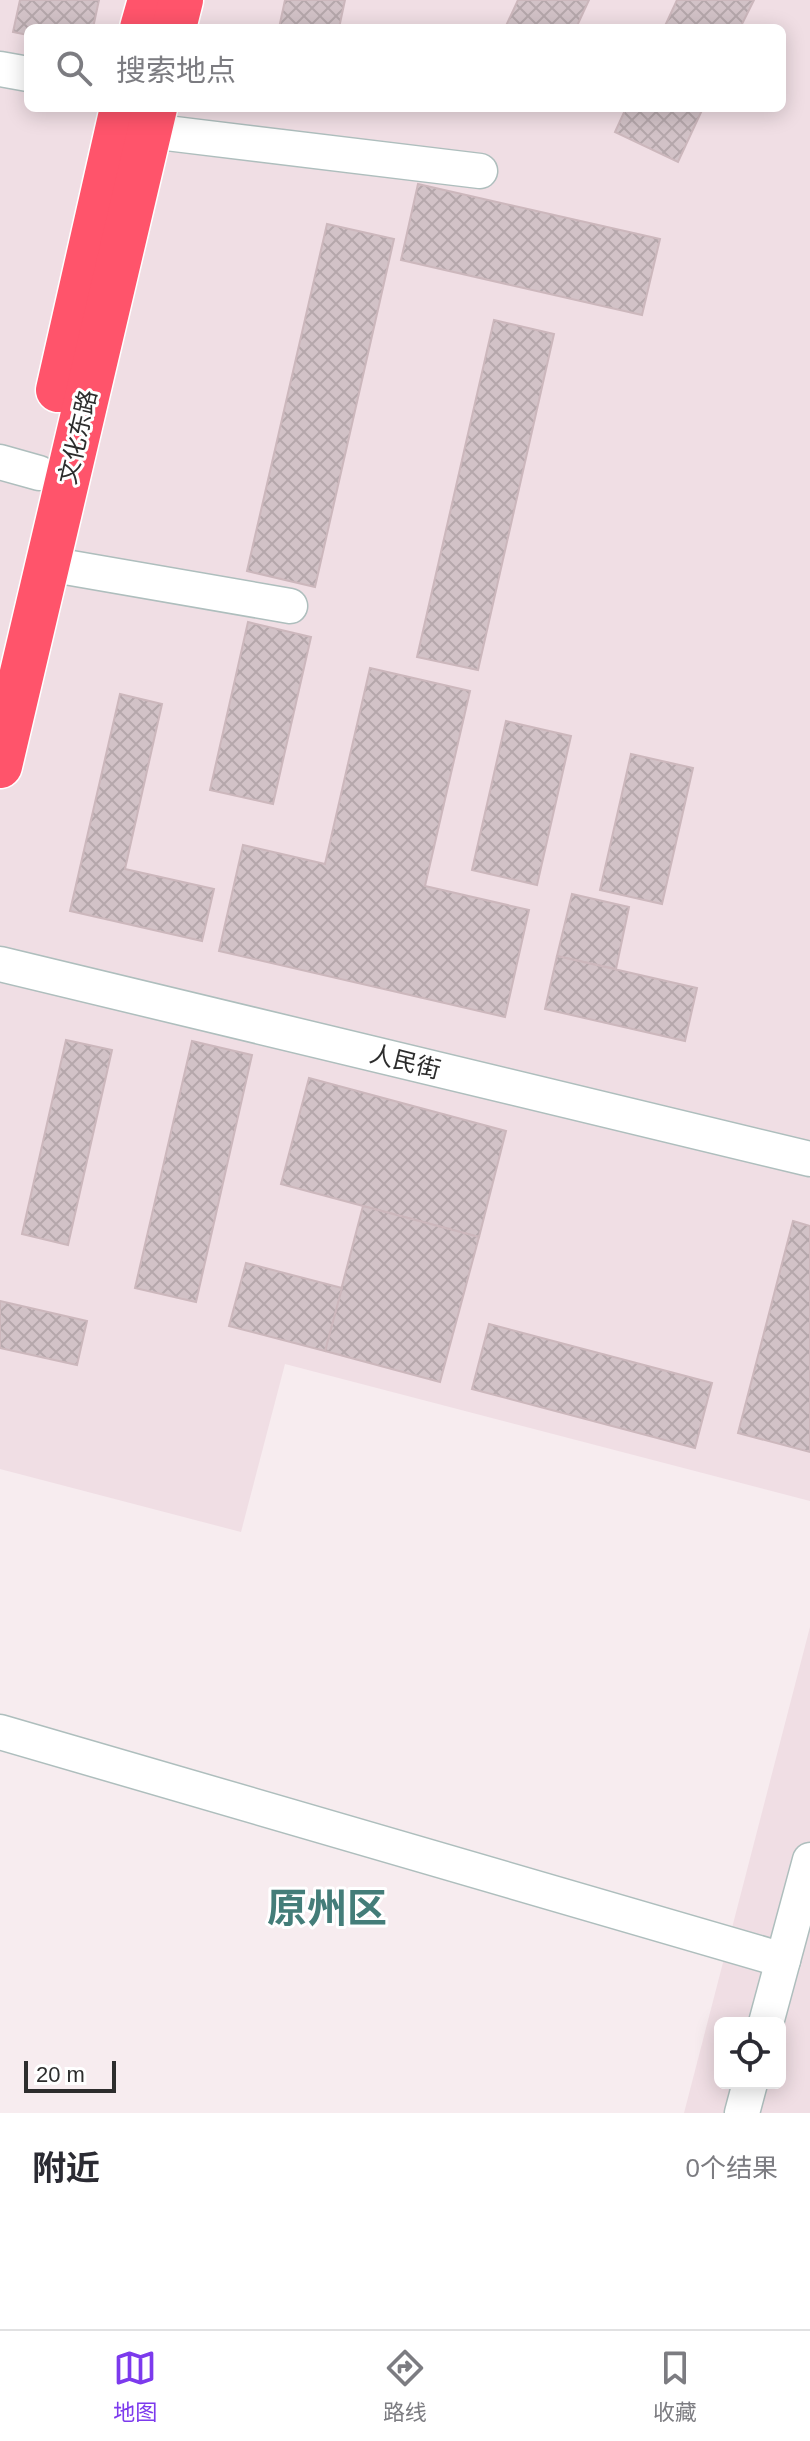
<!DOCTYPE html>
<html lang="zh">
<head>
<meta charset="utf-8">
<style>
  :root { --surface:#fff; --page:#f2f2f3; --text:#2b2b33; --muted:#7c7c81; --line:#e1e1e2; --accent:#7c3aed }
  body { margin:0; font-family:Arial,"Noto Sans SC",sans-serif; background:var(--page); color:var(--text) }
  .controls { position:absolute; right:24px; bottom:24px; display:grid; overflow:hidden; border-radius:12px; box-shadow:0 4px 20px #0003 }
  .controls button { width:72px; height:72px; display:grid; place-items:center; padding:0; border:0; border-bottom:2px solid var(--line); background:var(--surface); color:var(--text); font:40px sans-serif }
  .scale { position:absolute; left:24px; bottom:20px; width:92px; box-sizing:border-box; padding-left:8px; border:4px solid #2d2d2d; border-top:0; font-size:22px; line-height:28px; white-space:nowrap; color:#2d2d2d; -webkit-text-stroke:6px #fff; paint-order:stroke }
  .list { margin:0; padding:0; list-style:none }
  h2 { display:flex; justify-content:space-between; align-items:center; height:104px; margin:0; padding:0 32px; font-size:34px }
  h2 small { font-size:26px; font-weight:400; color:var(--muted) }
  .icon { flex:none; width:44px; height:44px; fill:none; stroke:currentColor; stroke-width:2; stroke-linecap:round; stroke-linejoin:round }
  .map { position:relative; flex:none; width:810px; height:2113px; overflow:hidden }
  .search { position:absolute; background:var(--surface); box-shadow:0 4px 20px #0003; left:24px; right:24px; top:24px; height:88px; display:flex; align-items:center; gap:20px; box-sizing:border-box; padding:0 28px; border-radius:12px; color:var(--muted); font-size:30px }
  .sheet { height:216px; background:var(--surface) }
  nav { display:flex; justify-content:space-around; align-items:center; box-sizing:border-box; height:112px; border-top:2px solid var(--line); background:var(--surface); font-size:22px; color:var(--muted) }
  nav a { display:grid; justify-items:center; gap:4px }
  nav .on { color:var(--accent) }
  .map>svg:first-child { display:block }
</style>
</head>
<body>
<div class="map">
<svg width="810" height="2113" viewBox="0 0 810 2113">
  <defs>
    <pattern id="building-cross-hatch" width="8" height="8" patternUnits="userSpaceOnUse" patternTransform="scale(2)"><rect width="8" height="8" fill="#d2c2c7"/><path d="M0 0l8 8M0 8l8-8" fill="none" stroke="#b5a7ab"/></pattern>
  </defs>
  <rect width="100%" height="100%" fill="#f0dee4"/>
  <polygon fill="#f7ecef" points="285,1364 810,1501 810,1627 684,2113 0,2113 0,1469 241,1532"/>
  <g fill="url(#building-cross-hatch)" stroke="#ccb7bc" stroke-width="2">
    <polygon points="20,0 99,0 93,28 28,28 28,35 13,32"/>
    <polygon points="285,0 345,0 339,28 279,28"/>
    <polygon points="518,0 589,0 576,28 505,28"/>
    <polygon points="677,0 754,0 740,28 664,28"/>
    <polygon points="626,108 703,108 678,162 615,132"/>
    <polygon points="418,184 660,239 642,315 401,260"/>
    <polygon points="327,224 394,239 315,587 247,571"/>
    <polygon points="494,320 554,334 478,670 417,657"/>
    <polygon points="248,622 311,637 273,804 210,790"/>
    <polygon points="370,668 470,691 425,886 529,910 505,1017 219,951 243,845 325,864"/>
    <polygon points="120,694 162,704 125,869 214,889 202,941 70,911"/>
    <polygon points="506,721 571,736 537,885 472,870"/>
    <polygon points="631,754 693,768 662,904 600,890"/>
    <polygon points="572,894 629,907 616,969 557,956"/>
    <polygon points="557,956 697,988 685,1041 545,1009"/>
    <polygon points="66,1040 112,1050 68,1245 22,1234"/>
    <polygon points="192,1041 252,1055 196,1302 135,1288"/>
    <polygon points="309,1078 506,1131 479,1237 281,1184"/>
    <polygon points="363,1206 479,1237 440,1382 325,1351"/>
    <polygon points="793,1221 810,1226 810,1452 738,1433"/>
    <polygon points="246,1263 342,1288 325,1351 229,1326"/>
    <polygon points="0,1301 87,1321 77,1365 0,1348"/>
    <polygon points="489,1324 712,1383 695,1448 472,1389"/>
  </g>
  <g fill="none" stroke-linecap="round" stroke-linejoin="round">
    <g stroke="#aebebd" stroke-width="37">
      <g id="minor">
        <polyline points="0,69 28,74"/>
        <polyline points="150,131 480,171"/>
        <polyline points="0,462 39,473"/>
        <polyline points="48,564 290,606"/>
        <polyline points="0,964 810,1159"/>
        <polyline points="0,1732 783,1960"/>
        <polyline points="766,2023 810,1860"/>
        <polyline points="742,2113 750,2083"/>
      </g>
    </g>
    <g stroke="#fff" stroke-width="47">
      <g id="major">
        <polyline points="142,28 150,0"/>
        <polyline points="174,28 181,0"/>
        <polyline points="58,390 122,108"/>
        <polyline points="0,766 155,108"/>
      </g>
    </g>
    <use href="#minor" stroke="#fff" stroke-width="34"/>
    <use href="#major" stroke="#ff546b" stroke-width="44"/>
  </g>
  <g text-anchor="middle" stroke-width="6" stroke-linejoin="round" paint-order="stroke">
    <g font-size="24" fill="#2d2d2d" stroke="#fff">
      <text transform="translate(78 437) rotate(-77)" y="8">文化东路</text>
      <text transform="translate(405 1062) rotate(14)" y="8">人民街</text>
    </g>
    <g font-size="40" font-weight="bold" fill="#447d79" stroke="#fff">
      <text x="327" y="1922">原州区</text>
    </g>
  </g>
</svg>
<div class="controls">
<button><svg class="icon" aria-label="locate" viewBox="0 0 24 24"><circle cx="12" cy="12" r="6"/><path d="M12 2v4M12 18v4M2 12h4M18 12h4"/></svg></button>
</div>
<div class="scale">20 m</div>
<div class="search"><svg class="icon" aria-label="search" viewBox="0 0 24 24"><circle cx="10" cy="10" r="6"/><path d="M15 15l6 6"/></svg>搜索地点</div>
</div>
<section class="sheet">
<h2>附近<small>0个结果</small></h2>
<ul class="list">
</ul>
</section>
<nav>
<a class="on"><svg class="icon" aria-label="map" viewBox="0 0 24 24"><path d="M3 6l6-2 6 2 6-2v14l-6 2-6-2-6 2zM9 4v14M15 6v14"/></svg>地图</a>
<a><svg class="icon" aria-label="directions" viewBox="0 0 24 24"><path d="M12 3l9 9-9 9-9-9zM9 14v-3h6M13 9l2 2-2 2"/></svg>路线</a>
<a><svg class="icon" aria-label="saved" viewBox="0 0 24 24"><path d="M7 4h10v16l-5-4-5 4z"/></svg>收藏</a>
</nav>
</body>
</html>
